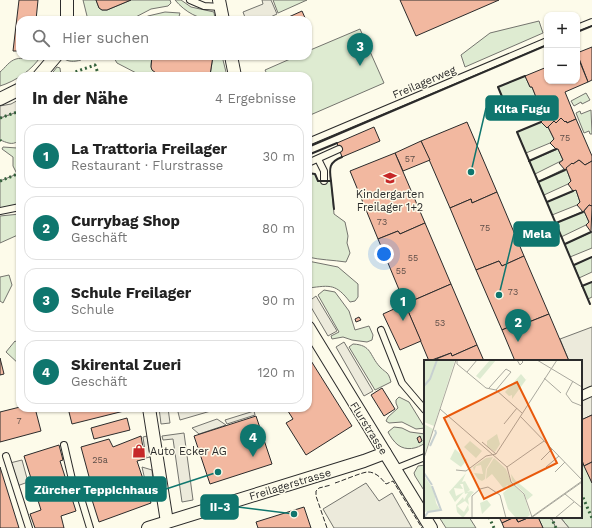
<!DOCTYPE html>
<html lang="de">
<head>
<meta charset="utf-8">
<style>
  :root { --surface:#fff; --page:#f6f6f6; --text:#222; --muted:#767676; --line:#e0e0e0; --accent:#0f766e }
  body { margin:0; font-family:"Work Sans",sans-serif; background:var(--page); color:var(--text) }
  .controls { position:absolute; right:12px; top:12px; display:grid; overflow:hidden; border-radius:8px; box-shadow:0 1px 3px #0004 }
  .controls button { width:36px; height:36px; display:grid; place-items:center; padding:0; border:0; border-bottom:1px solid var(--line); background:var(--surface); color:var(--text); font:20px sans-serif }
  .you { position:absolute; left:384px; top:254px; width:14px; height:14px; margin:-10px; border:3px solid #fff; border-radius:50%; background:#1a73e8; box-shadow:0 0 0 6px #1a73e833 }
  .badge { display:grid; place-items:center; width:26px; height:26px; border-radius:50%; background:var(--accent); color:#fff; font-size:13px; font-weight:700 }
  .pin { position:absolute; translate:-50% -33px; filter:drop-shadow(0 1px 2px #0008) }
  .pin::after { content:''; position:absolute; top:21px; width:14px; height:12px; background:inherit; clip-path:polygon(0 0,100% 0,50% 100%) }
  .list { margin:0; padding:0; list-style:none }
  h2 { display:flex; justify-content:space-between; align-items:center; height:52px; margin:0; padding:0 16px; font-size:17px }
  h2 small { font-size:13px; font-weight:400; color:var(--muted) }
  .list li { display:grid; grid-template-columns:26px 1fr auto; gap:12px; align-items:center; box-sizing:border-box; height:64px; margin:0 8px 8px; padding:0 8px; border:1px solid var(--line); border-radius:12px }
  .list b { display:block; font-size:15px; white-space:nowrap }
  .list p { margin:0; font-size:13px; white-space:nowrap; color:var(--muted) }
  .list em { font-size:13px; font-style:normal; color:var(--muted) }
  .icon { flex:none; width:22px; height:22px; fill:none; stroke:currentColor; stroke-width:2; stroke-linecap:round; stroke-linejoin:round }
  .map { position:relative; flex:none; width:592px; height:528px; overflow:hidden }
  .search { position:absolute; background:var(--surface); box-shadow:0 1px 3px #0004; left:16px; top:16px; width:296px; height:44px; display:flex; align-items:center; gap:10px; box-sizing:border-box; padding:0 14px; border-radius:12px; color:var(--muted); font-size:15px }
  .panel { position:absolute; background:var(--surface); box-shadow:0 1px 3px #0004; left:16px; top:72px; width:296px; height:340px; border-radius:12px }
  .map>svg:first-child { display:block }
</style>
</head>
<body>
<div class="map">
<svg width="592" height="528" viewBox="0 0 592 528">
  <rect width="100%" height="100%" fill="#fdfbea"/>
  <g fill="#deebd1" stroke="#74746e">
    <polygon points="83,0 96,0 99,8 102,10 107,10 131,0 170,0 171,3 168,6 151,9 130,20 88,20"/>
    <path d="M175,0H181L191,7L214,12L215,20C199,20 185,12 175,0Z"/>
    <polygon points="273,0 307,0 278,13"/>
    <polygon points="165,12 180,13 178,20 141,20 148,16"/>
    <polygon points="539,21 543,33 465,67 461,55 490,33"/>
    <polygon points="360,29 384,83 308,116 308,76 268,76 265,70 297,56 308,56 308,51"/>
    <path d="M35,56H41C32,70 16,81 0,86V72C5,68 9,61 16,59C22,57 29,61 35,56Z"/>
    <path d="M63,56H84L81,60C74,62 68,62 63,58Z"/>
    <path d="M113,56H152C152,60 150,65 152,69C155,75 176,75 182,76H142L117,63Z"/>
    <polygon points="213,56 222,56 227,76 210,76"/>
    <polygon points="57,67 60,68 61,76 50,76"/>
    <polygon points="525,76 530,87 532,87 536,97 532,100 508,111 498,87"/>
    <polygon points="586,93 590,100 582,104 581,102 574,106 571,101"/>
    <polygon points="591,110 592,134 590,134 589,131 584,133 576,113 580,111 581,114"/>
    <path d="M20,111V129L18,141C12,146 6,142 0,140V118Z"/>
    <polygon points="541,122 547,128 548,127 554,139 550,143 526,153 517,132"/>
    <polygon points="3,147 17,148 20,152 20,205 0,208 0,181 17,174 13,166 13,157 2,149"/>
    <polygon points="558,149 563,160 535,174 529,161"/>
    <polygon points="566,168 571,181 568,184 544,195 538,182"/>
    <path d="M308,173L315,174L318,181H331L334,214L345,222L348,236L347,243L350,253L346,262C333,260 320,260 308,257Z"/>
    <polygon points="576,190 580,202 577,205 552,215 547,202"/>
    <polygon points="584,211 589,222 586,225 561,237 556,223"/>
    <polygon points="20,214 20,234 0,243 0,216"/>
    <polygon points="592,232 592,248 570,257 565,244"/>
    <polygon points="592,257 592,272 579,278 574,265"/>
    <path d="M308,261L338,267L358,284V297L355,301L350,302C336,284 331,285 309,288L308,287Z"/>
    <polygon points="9,275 12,285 3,303 0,301 0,277"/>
    <polygon points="592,282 592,297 588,299 582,286"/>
    <polygon points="324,290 335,292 349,311 355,330 369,326 373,335 372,340 367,342 352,340 343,337 332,339 331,336 339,332 318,295"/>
    <polygon points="15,341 20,344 20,365 6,352"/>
    <path d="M353,344C372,345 369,355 380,367C387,374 388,371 391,382L375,390L349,347Z"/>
    <polygon points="399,397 409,402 425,428 416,429 402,422 389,423 386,421 388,417 398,408 396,403 396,400"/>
    <path d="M394,427L402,428L410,432L425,434V443C417,449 406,451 398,445C394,442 390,436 388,432Z"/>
    <polygon points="581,457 592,483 592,528 569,528 560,517 581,517"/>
    <polygon points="425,465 425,492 415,476 414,473 418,466"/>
    <polygon points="439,517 469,517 476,528 446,528"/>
    <polygon points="538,517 551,517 556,528 543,528"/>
  </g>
  <g fill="#eceadb" stroke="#74746e">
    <polygon points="262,0 271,0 277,14 264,20 246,20 243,12 263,4"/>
    <polygon points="20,99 20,111 0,118 0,106 11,104"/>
    <polygon points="316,296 337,331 328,336 308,302"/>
    <polygon points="592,327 592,415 581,420 581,361 569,361 560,339"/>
    <polygon points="344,342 373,391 364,396 336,347"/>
    <polygon points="159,408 168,408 170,423 161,424"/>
    <polygon points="177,408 221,408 180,420"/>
    <polygon points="254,411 255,415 227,424 225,420"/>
    <polygon points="217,419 226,425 199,434 192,428"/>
    <polygon points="184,433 193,500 182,502 173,439 163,440 162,436"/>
    <polygon points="147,436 150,457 146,458 143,437"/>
    <polygon points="22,460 28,482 17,486 10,463"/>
    <polygon points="142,467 152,470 154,493 147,489"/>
    <polygon points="366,483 379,501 392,493 412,528 334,528 323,509"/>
    <polygon points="551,517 560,517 569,528 556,528"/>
  </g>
  <g fill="#f2b8a0" stroke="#2b2b2b">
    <polygon points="19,0 38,0 36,20 20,20 20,51 13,51"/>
    <polygon points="96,0 131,0 107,10 102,10 99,8"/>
    <polygon points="400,0 499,0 416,36"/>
    <polygon points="302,11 306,20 282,20"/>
    <polygon points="592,47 592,80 588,82 577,53"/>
    <polygon points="577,55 588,82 565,92 576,119 567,123 566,121 565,122 561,118 556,123 554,121 547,128 541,122 545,118 540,107 539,107 532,100 536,97 532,87 530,87 525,76 547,67 547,81 577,81"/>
    <polygon points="152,56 213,56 210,75 182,76 156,73 152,70 151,67"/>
    <polygon points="561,118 565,122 566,121 567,123 576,119 592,156 592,161 585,165 579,160 573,164 572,163 565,170 559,163 563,160 558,149 556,149 550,143 554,139 548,127 554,121 556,123"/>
    <polygon points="467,122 497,192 472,203 471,199 450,208 421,141"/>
    <polygon points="374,127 380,141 342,157 337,143"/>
    <polygon points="421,141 430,160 403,171 395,153"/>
    <polygon points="395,153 425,223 400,234 398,231 378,239 350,171"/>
    <polygon points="579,160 585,165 592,161 592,206 589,205 583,212 577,205 580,202 576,190 573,191 568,184 571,181 566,168 572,163 573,164"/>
    <polygon points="497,192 524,256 502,266 499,261 476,270 450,208 471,199 472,203"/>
    <polygon points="589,205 592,206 591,232 586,225 589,222 584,211"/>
    <polygon points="425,223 451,284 405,304 378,239 398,231 400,234"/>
    <polygon points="524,256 549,314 524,324 522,321 502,330 476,270 499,261 502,266"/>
    <polygon points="451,284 477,345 452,356 451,353 429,361 405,304"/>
    <polygon points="405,304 421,341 400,350 383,314"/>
    <polygon points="549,314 569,361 515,361 502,330 522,321 524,324"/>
    <polygon points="359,317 361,320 356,322 355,319"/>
    <polygon points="477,345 484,361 431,361 451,353 452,356"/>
    <polygon points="308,356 352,426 306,455 286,423 293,419 286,408 308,408"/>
    <polygon points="0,358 4,374 0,375"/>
    <polygon points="382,388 395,409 384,416 371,395"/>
    <polygon points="20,407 20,408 35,408 41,431 0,442 0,412"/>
    <polygon points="68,408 123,408 124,411 72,424"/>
    <polygon points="592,415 592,462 584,466 581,457 581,420"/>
    <polygon points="256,416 272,464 210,484 194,436"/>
    <polygon points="127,418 130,430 94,439 91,428"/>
    <polygon points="141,436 145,459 137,461 151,503 99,522 87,484 91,484 81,447 109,439 113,447"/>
    <polygon points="420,436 422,441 419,443 417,438"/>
    <polygon points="59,445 63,460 60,461 76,511 61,516 64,528 35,528 30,514 41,510 24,456"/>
    <polygon points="592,462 592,483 584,466"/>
    <polygon points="0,467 19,528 0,528"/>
    <polygon points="304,507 311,528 258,528 256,522"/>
    <polygon points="499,517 515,517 502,523"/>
    <polygon points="515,517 518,522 530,517 538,517 543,528 504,528 502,523"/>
    <polygon points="516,517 530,517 518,522"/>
  </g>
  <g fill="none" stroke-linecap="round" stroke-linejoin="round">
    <g stroke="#2b2b2b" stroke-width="8">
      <g id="service">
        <polyline points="190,0 204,6 221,7"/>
        <polyline points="577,28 592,22"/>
        <polyline points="308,142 547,41"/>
        <polyline points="318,159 324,171 324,181"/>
        <polyline points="308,163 339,149"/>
        <polyline points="0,211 20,207"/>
        <polyline points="381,330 402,383 425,410"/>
        <polyline points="64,445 74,488 80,495 90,528"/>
        <polyline points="6,456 29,528"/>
        <polyline points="395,469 425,457"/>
      </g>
    </g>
    <g stroke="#2b2b2b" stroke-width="11">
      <polyline id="pedestrian" points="581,396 592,391"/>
    </g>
    <g stroke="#2b2b2b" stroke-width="14">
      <g id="minor">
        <polyline points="219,0 223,20"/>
        <polyline points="67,20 67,0"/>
        <polyline points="231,56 235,76"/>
        <polyline points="39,76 56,56"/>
        <polyline points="0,99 20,89"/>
        <polyline points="308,327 431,528"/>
        <polyline points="149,408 167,522"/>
        <polyline points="148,528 364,461 385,453"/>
      </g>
    </g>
    <use href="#service" stroke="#fdfbea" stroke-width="6"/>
    <use href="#pedestrian" stroke="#fdfbea" stroke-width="9"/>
    <use href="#minor" stroke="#fdfbea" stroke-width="12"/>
    <g stroke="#34623c" stroke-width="3" stroke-dasharray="2 3" stroke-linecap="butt">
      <polyline points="77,76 75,72 95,65 99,76"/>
      <polyline points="0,118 20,111"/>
      <polyline points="0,140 1,141"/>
      <polyline points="0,181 20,173"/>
      <polyline points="581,493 592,518"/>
      <polyline points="489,517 494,528"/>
      <polyline points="551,517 556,528"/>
    </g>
    <g stroke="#2b2b2b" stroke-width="1" stroke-dasharray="5 2" stroke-linecap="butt">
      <path d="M335,483C342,481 362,472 368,472C376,472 382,479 386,484L393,481L422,528"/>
      <polyline points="327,528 316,496 316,491 319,488 331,485"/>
    </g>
    <g stroke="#2b2b2b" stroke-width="2">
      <polyline points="577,32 592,26"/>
      <polyline points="525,76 498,87 511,118 539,107"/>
      <polyline points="541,122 517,132 590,304"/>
      <polyline points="308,147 547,45"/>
      <polyline points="308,155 337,143"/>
      <polyline points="529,161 556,149"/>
      <polyline points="308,173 315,174 318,181 331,181 334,209"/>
      <path d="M331,181C329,168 329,162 342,157"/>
      <polyline points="538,182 565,170"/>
      <polyline points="547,202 573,191"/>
      <polyline points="556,223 583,212"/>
      <polyline points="565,244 591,232"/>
      <polyline points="574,265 592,257"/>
      <polyline points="582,286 592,282"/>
    </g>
  </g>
  <defs>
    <g id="school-bare" transform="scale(1.08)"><path d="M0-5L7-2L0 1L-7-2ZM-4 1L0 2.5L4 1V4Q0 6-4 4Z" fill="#c62828" stroke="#fdfbea" stroke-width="2.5" paint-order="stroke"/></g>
    <g id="shop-bare" transform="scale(1.08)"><path d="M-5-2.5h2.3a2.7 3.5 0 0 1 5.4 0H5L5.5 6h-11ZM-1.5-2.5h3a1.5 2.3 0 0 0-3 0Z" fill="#c62828" stroke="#fdfbea" stroke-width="2.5" paint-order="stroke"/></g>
  </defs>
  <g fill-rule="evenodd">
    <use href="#school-bare" x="390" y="178"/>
    <use href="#shop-bare" x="139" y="451"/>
  </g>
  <g text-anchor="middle" stroke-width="3" stroke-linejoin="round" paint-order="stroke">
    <g font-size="9" fill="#5d4e48">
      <text x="565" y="141">75</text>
      <text x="410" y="162">57</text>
      <text x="382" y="225">73</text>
      <text x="485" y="231">75</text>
      <text x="413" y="261">55</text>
      <text x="401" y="274">55</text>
      <text x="513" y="295">73</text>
      <text x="440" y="326">53</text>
      <text x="19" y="424">7</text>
      <text x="100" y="463">25a</text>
    </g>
    <g font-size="11" fill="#2b2b2b" stroke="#fdfbea">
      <text transform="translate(424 82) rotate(-23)" y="4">Freilagerweg</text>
      <text transform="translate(369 428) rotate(58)" y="4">Flurstrasse</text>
      <text transform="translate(290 484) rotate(-17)" y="4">Freilagerstrasse</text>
    </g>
    <g font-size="11" fill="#2b2b2b" stroke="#fdfbea">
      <text x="390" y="198">Kindergarten<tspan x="390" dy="13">Freilager 1+2</tspan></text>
      <text x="150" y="455" text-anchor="start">Auto Ecker AG</text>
    </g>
  </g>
  <g transform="translate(424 360)">
    <rect width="158" height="158" fill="#fdfbea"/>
    <path d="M0,0H31L10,66L0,62ZM66,0H72L56,19L52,16ZM107,13L88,39V35L85,36L81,32L97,14L102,20ZM0,64L9,69L0,96ZM73,74L76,84L71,92L63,86V81ZM46,81L58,91L52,98L40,87ZM31,89L43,100L37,107L26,99ZM69,97L62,109L61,119L58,121L54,119L50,113L59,114L57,105L52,106L50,111L49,107L62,98ZM70,98L82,109L87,122L100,135L106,155L102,158H92L84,149L79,133L86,127L83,125L80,129L68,114L62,119L63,109ZM42,113L38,122L41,121L46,130L43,132L47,131L50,132L44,139L45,145L41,141L33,146L40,152L44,145L45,150L39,158L33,152L32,145L39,137L40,140L44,133L41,134L39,124H36L39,129L30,128L32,136L40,132L31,142L25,132ZM87,114L91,120L109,135L103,140L100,133L88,121ZM0,116L10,130L12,143L16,150L0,152ZM63,140L67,145L58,154L56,143Z" fill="#deebd1"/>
    <path fill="none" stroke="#c7d0d0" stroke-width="2" d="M0,26L6,19L13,0M6,86L12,73L11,70M0,113L8,125M0,158L4,152L17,150L8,126"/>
    <path fill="none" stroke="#a9a89e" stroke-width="1" d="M93,0L96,5L99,2L97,0M113,0L158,27M33,1V4L62,28L72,30L98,53M43,12L53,0M120,18L137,33M149,21L142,34L148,42L158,46M65,28L82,9L87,12L72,30M16,49L83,107L87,122L100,134L108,157M96,56L158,120M80,64L93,48M58,82L72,94M0,98L32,0M117,100L128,89M83,107L120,81M122,107L135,96M32,110L42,111L62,96L72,94L133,0M131,112L141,102M141,134L158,148M48,158V136L56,129L64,127L76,135L82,158M106,158L158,121M107,158L158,122M131,158L150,142"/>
    <path fill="#e8590c" fill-opacity="0.15" stroke="#e8590c" stroke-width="2" d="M93,22L133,103L60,139L20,58Z"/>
    <rect width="158" height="158" fill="none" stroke="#2b2b2b" stroke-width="2"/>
  </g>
  <path fill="none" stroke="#0f766e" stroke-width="1.5" d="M471 172L486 108M499 295L514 234M218 472L166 489M294 514L238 507"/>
  <g fill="#0f766e" stroke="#fdfbea" stroke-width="1.5">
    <circle cx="471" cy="172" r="4"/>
    <circle cx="499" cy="295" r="4"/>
    <circle cx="218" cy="472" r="4"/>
    <circle cx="294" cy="514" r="4"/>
  </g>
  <g fill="#0f766e" stroke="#0f766e" stroke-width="1.5">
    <rect x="486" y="96" width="72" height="24" rx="4"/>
    <rect x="514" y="222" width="45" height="24" rx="4"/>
    <rect x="26" y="477" width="140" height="24" rx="4"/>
    <rect x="201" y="495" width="37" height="24" rx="4"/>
  </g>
  <g font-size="12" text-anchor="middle" font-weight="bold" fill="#fff">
    <text x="522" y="113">Kita Fugu</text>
    <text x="537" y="238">Mela</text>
    <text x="96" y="494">Zürcher Teppichhaus</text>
    <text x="220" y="511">II-3</text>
  </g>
</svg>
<div class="controls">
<button>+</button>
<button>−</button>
</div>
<div class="you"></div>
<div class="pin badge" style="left:403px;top:321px">1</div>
<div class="pin badge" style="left:518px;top:342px">2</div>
<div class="pin badge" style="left:360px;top:66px">3</div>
<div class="pin badge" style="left:253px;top:457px">4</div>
<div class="search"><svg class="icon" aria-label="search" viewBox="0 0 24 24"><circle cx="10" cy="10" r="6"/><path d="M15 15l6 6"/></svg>Hier suchen</div>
<section class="panel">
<h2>In der Nähe<small>4 Ergebnisse</small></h2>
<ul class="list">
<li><span class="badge">1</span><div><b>La Trattoria Freilager</b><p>Restaurant · Flurstrasse</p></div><em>30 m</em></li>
<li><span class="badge">2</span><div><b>Currybag Shop</b><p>Geschäft</p></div><em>80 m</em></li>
<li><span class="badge">3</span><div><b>Schule Freilager</b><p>Schule</p></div><em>90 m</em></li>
<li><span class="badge">4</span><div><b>Skirental Zueri</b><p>Geschäft</p></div><em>120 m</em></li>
</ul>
</section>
</div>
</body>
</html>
